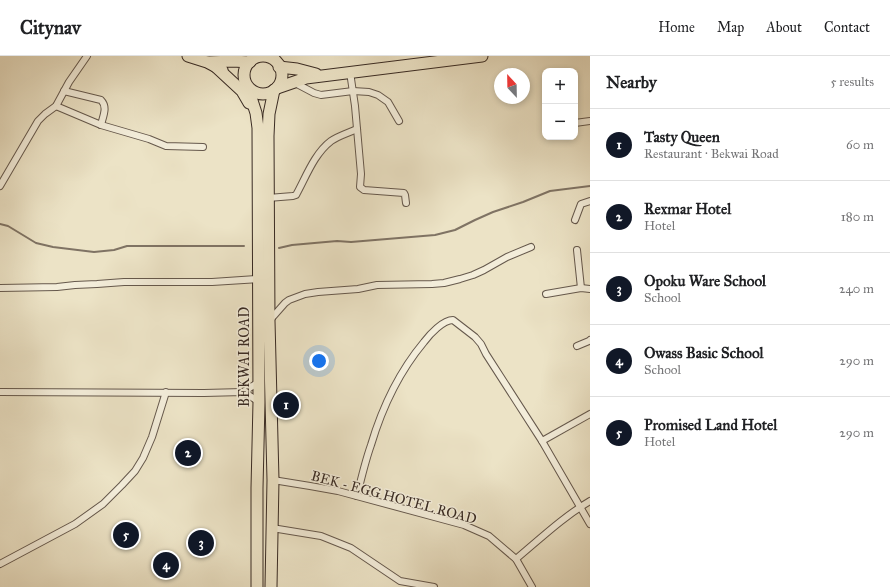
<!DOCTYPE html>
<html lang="en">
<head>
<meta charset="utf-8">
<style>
  :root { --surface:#fff; --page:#f2f2f2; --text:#202124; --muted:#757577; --line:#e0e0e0; --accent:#111827 }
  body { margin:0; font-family:"IM FELL Great Primer",serif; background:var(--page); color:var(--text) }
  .controls { position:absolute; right:12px; top:12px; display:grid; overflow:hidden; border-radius:8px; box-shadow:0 2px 6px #0003 }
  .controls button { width:36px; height:36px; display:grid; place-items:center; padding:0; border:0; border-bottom:1px solid var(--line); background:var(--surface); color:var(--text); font:20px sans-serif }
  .compass { position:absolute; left:494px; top:12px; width:36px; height:36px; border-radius:50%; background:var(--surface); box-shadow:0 2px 6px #0003; rotate:338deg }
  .you { position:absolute; left:319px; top:305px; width:14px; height:14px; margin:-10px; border:3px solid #fff; border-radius:50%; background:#1a73e8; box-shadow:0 0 0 6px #1a73e833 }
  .badge { display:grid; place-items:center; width:26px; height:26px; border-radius:50%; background:var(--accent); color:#fff; font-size:13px; font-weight:700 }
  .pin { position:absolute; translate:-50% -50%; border:2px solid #fff; box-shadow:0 1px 4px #0006 }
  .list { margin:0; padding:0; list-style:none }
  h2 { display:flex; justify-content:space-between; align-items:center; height:52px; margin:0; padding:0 16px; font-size:17px }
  h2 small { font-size:13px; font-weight:400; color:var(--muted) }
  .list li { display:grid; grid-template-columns:26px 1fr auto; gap:12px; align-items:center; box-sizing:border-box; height:72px; padding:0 16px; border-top:1px solid var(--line) }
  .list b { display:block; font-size:15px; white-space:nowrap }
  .list p { margin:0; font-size:13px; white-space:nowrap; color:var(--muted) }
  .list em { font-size:13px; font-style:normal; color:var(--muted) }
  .map { position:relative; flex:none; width:590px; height:531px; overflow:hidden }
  header { display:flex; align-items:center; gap:24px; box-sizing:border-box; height:56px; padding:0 20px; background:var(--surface); border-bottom:1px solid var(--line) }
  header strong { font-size:19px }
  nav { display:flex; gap:22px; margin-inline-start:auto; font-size:14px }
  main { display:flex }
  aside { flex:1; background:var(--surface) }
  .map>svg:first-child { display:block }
</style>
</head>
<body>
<header>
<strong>Citynav</strong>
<nav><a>Home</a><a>Map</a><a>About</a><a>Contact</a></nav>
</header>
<main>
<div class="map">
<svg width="590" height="531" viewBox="0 0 590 531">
  <rect width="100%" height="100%" fill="#ece3c6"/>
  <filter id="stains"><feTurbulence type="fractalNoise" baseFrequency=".005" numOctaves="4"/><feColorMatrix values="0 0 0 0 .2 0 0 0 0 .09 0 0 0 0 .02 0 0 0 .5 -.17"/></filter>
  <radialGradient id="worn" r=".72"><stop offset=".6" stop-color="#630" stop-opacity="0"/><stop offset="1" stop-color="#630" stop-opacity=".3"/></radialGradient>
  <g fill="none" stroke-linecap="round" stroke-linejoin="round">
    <g stroke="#7f7364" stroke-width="2">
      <polyline points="0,168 8,170 36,187 53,191 94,196 114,194 127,190 244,190"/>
      <polyline points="279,192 292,189 337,185 351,186 435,179 455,174 475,164 493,156 523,146 550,135 590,130"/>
    </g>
    <g stroke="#65584c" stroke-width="8">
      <g id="minor">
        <polyline points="350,16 355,50 361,118 360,131 364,134 404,137 405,139 406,147"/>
        <polyline points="297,28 314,37 321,39 353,35 369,36 378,39 388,46 399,65"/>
        <path d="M64,35L101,44C108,51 103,60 101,69"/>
        <polyline points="56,50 101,69 149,83 166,90 203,91"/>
        <polyline points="575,67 590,65"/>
        <polyline points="0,130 38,65 45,58 56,50 69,26 87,0"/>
        <path d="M268,142L293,140L296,139C306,121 314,98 331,85C338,80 348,77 357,73"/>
        <polyline points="575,164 581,148 590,145"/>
        <polyline points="577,194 581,232"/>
        <polyline points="0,232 57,231 75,229 97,228 124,226 212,226 258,223"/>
        <polyline points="546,238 581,232 590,233"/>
        <polyline points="270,264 285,247 289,244 305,238 318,236 358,233 377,229 432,228 444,227 460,223 473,219 484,214 507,201 531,191"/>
        <polyline points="577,290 589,285 590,284"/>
        <polyline points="0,336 204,337 243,336 250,340 259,346"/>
        <polyline points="243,336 259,326"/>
        <polyline points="542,385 590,358"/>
        <polyline points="273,424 310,430 338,435 464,469 489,480 516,503 532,531"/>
        <path d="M357,440C361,423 365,406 371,389C382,352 399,316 424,286C430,278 443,264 453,264L475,281L481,288L486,298L542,385L590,468"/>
        <polyline points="272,472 321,480 351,492 400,525 434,531"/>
        <path d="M516,503C540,483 563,461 590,445"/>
        <polyline points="0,508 75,468 103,448 122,429 135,415 143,402 152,381 166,336"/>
      </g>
    </g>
    <g stroke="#382a23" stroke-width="11">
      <polyline id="secondary" points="274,0 276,6"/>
    </g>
    <g stroke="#382a23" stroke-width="13">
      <g id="trunk">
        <polyline points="188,0 207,6 222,14"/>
        <circle cx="263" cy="19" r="19"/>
        <polyline points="208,6 233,5 250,6"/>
        <polyline points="215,10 242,35 249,47"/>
        <polyline points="279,11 297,13 316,18"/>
        <polyline points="248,32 256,57 258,72 259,346 257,432 257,531"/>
        <polyline points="277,32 306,22 482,0"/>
        <polyline points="271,531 273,424 269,265 268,80 269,58 274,34"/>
      </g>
    </g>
    <use href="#minor" stroke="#f3edda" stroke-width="6"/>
    <use href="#secondary" stroke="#f3edda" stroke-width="9"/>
    <use href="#trunk" stroke="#ece3c6" stroke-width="11"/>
  </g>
  <g text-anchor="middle" stroke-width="3" stroke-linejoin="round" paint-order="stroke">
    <g font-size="14" fill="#382a23" stroke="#f3edda">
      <text transform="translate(244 301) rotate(-90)" y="5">BEKWAI ROAD</text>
      <text transform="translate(394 441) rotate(15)" y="5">BEK - EGG HOTEL ROAD</text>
    </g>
  </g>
  <rect width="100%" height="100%" filter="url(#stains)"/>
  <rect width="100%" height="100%" fill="url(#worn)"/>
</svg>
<div class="controls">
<button>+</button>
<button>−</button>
</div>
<svg class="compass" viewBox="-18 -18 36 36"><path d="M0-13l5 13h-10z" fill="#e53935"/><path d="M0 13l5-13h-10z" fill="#757577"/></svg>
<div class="you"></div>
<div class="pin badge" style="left:286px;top:349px">1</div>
<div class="pin badge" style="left:188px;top:397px">2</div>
<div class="pin badge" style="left:201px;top:487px">3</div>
<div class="pin badge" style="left:166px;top:509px">4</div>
<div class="pin badge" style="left:126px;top:479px">5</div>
</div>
<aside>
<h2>Nearby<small>5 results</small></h2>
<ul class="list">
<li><span class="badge">1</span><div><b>Tasty Queen</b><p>Restaurant · Bekwai Road</p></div><em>60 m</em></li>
<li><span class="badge">2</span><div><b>Rexmar Hotel</b><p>Hotel</p></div><em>180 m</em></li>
<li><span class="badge">3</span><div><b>Opoku Ware School</b><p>School</p></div><em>240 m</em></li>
<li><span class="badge">4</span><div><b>Owass Basic School</b><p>School</p></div><em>290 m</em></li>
<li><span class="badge">5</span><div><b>Promised Land Hotel</b><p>Hotel</p></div><em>290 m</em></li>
</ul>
</aside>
</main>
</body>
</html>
